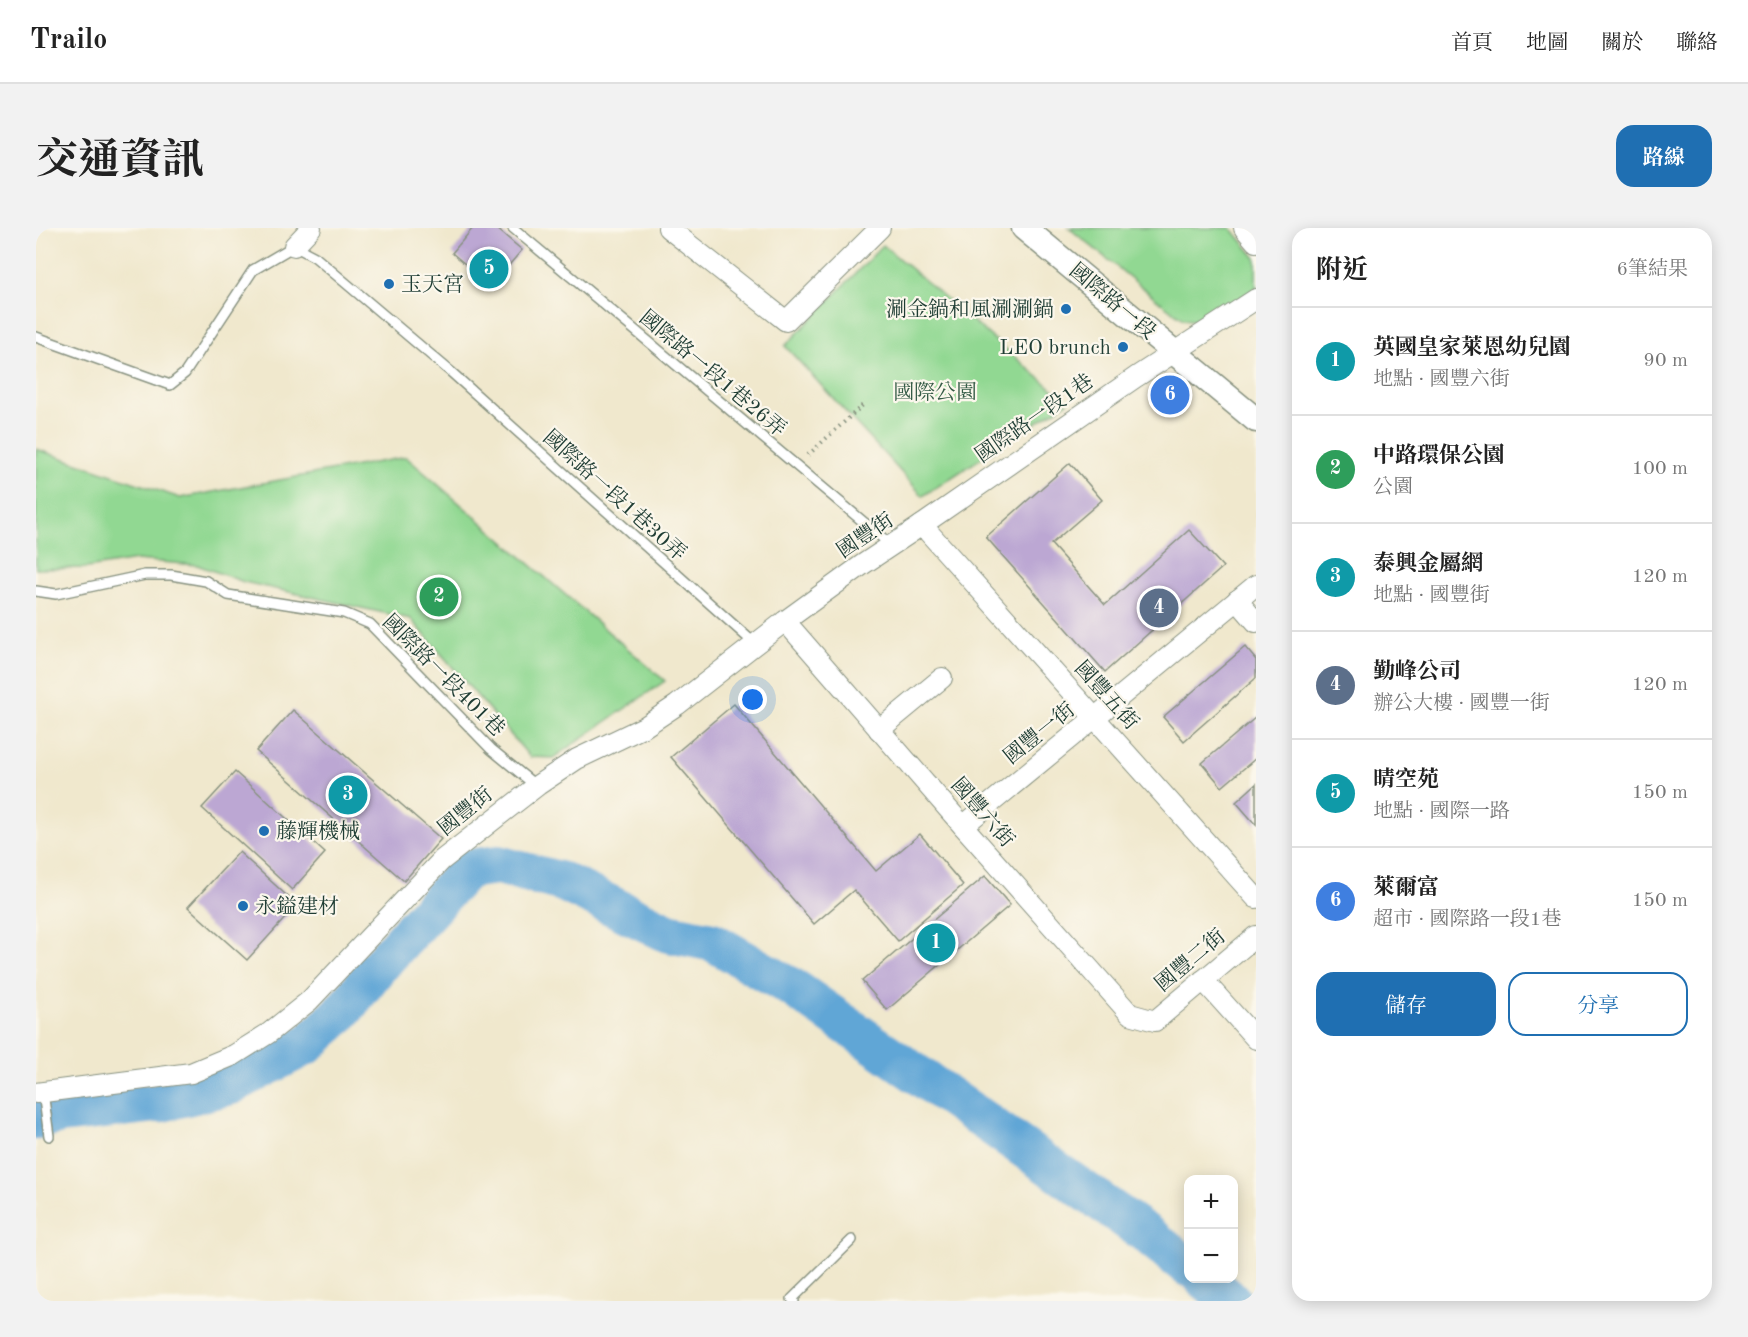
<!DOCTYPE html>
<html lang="zh-TW">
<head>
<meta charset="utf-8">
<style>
  :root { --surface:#fff; --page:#f2f2f2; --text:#222; --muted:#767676; --line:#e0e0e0; --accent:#1f6fb2 }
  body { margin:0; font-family:"Old Standard TT","Noto Serif TC",serif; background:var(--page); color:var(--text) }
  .controls { position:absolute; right:18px; bottom:18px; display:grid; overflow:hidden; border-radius:12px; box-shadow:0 3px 15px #0003 }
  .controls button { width:54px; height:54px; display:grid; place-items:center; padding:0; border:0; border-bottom:2px solid var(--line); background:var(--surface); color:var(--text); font:30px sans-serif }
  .you { position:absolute; left:717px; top:472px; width:21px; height:21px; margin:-15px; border:4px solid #fff; border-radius:50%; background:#1a73e8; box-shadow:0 0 0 9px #1a73e833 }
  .badge { display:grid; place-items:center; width:39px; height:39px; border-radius:50%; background:var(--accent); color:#fff; font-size:20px; font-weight:700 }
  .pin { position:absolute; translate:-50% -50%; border:3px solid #fff; box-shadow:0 2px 6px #0006 }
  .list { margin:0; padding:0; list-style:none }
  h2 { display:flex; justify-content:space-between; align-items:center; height:78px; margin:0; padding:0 24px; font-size:26px }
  h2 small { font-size:20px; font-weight:400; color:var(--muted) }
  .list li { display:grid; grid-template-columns:39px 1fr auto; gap:18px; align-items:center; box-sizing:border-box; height:108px; padding:0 24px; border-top:2px solid var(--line) }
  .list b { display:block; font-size:22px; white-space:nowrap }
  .list p { margin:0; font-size:20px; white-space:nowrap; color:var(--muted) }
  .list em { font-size:20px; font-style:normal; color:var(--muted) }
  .actions { display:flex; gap:12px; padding:18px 24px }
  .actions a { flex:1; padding:14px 0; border:2px solid var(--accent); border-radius:18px; text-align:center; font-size:21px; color:var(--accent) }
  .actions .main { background:var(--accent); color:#fff }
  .map { position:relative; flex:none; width:1220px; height:1073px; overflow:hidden; border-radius:18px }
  header { display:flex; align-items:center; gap:36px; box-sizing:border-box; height:84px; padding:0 30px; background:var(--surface); border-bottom:2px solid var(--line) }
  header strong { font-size:28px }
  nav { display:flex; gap:33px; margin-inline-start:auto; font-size:21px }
  .intro { display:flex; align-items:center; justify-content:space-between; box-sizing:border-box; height:144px; padding:0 36px }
  h1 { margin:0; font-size:42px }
  .button { padding:15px 27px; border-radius:18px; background:var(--accent); color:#fff; font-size:21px; font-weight:700 }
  main { display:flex; gap:36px; padding:0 36px }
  aside { flex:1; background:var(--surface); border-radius:18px; box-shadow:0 3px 15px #0003 }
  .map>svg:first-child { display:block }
</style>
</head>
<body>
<header>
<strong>Trailo</strong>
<nav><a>首頁</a><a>地圖</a><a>關於</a><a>聯絡</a></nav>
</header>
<div class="intro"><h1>交通資訊</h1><a class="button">路線</a></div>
<main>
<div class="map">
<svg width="1220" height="1073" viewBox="0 0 1220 1073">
  <rect width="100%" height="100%" fill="#fbf7ec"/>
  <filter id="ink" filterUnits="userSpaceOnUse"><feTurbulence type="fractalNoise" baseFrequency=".0167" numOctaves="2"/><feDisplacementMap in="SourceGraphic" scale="12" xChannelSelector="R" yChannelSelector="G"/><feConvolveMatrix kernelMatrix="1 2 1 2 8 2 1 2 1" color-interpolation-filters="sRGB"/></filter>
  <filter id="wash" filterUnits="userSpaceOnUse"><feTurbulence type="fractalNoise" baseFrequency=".008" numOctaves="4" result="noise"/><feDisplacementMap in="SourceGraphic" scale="24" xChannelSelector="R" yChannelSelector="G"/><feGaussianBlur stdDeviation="1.35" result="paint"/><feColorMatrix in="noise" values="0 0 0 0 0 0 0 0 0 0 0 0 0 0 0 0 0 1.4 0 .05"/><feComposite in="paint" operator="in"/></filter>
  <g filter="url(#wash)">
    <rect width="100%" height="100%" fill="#f0e8cd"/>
    <g fill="#91d892" stroke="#588a63" stroke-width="1.5">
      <polygon points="1033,0 1195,0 1220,30 1220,60 1170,94 1147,91 1128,77"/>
      <polygon points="847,17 1032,174 887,268 749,118"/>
      <polygon points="0,221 144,270 370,229 629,453 517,530 494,529 375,391 208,354 161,337 100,332 51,340 0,341"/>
    </g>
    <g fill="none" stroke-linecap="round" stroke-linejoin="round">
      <g stroke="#60a6d6" stroke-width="40">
        <polyline points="0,892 25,886 122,875 195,857 271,817 307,783 341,740 431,641 462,637 527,654 632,705 677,714 760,762 1108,1004 1152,1039"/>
        <polyline points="1167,1050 1196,1073"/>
      </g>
    </g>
    <g id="blocks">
      <g fill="#bca7d3">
        <polygon points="437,0 460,0 486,22 455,58 416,25"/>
        <polygon points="1034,235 1066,272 1015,316 1069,377 1153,302 1187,339 1069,444 950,309"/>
        <polygon points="1209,419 1220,432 1220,450 1148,513 1127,489"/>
        <polygon points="698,476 840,643 884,606 927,657 862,713 818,662 778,696 635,529"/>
        <polygon points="257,482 405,611 368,653 220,523"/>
        <polygon points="1220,489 1220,530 1186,559 1166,535"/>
        <polygon points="199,544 289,625 256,662 166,580"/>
        <polygon points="1220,556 1220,597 1200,574"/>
        <polygon points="203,624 261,677 211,732 152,679"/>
        <polygon points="949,648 974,677 851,782 826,753"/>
      </g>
    </g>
  </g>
  <g filter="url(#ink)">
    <use href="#blocks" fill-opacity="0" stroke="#889280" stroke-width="1.5"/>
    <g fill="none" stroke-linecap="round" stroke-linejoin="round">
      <g stroke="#889280" stroke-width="12">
        <g id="service">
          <polyline points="477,0 855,317"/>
          <polyline points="0,109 134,157 149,145 217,42 258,18 279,29 415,144 719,416"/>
          <polyline points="0,363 20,366 109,347 135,347 170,353 192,367 308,385 334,396 455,521 500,558"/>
          <polyline points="7,864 13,908"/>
          <polyline points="758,1073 756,1071 816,1012"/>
        </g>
      </g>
      <g stroke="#889280" stroke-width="22">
        <g id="minor">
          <polyline points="632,0 750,93 844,0"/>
          <polyline points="1208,0 1220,14"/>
          <polyline points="258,18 275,0"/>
          <polyline points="886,297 1220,670"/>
          <polyline points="1201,372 1220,394"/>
          <polyline points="749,393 927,598 1094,786 1119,793 1220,708"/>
          <polyline points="843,502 906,450"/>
          <polyline points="927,598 1220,357"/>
          <polyline points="1167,752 1220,811"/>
          <polyline points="0,865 155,845 198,827 233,805 273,773 406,632 502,557 541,531 608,499 641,477 749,393 826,337 886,297 1100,149 1220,71"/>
        </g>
      </g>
      <g stroke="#889280" stroke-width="27">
        <polyline id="tertiary" points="988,0 1220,192"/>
      </g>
      <polyline stroke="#889280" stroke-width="4" stroke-dasharray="1.5 4.5" stroke-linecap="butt" points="772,227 829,175"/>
      <use href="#service" stroke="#fff" stroke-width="9"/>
      <use href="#minor" stroke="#fff" stroke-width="20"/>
      <use href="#tertiary" stroke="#fff" stroke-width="24"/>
    </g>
  </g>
  <g fill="#1f6fb2" stroke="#fbf7ec" stroke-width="2">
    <circle cx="353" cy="56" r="6"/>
    <circle cx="1030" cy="81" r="6"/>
    <circle cx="1087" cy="119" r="6"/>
    <circle cx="228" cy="603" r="6"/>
    <circle cx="207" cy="678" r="6"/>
  </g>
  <g text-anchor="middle" stroke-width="4.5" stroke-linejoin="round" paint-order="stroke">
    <g font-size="21" fill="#1f3d34" stroke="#fbf7ec" text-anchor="start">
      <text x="365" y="63">玉天宮</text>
      <text x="1018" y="88" text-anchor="end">涮金鍋和風涮涮鍋</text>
      <text x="1075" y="126" text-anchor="end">LEO brunch</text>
      <text x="240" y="610">藤輝機械</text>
      <text x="219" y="685">永鎰建材</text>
    </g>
    <g font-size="21" fill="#1f3d34" stroke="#fbf7ec">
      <text transform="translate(1077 73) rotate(40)" y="7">國際路一段</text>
      <text transform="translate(677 145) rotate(40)" y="7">國際路一段1巷26弄</text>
      <text transform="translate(998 190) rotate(-35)" y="7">國際路一段1巷</text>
      <text transform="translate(579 267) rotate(42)" y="7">國際路一段1巷30弄</text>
      <text transform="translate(829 307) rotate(-34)" y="7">國豐街</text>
      <text transform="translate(408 447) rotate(45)" y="7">國際路一段401巷</text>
      <text transform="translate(1071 467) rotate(48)" y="7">國豐五街</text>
      <text transform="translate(1003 505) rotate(-39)" y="7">國豐一街</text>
      <text transform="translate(429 583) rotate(-39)" y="7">國豐街</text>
      <text transform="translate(947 584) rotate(49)" y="7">國豐六街</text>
      <text transform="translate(1154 732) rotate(-40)" y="7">國豐二街</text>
    </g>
    <g font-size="21" fill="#365c47" stroke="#fbf7ec">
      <text x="899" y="171">國際公園</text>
    </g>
  </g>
</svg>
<div class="controls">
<button>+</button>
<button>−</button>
</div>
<div class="you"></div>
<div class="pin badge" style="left:900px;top:715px;background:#0f9aa8">1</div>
<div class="pin badge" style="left:403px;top:369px;background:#2e9e5b">2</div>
<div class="pin badge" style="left:312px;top:567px;background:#0f9aa8">3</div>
<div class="pin badge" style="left:1123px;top:380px;background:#5c6f8a">4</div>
<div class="pin badge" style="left:453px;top:41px;background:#0f9aa8">5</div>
<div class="pin badge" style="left:1134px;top:167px;background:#3f7fe0">6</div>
</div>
<aside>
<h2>附近<small>6筆結果</small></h2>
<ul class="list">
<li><span class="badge" style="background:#0f9aa8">1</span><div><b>英國皇家萊恩幼兒園</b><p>地點 · 國豐六街</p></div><em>90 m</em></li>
<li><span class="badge" style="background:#2e9e5b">2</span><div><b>中路環保公園</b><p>公園</p></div><em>100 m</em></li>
<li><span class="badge" style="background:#0f9aa8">3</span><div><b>泰興金屬網</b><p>地點 · 國豐街</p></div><em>120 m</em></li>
<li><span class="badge" style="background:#5c6f8a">4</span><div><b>勤峰公司</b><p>辦公大樓 · 國豐一街</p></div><em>120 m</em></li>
<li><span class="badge" style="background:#0f9aa8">5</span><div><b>晴空苑</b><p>地點 · 國際一路</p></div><em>150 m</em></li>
<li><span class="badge" style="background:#3f7fe0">6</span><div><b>萊爾富</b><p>超市 · 國際路一段1巷</p></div><em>150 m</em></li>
</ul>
<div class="actions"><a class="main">儲存</a><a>分享</a></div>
</aside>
</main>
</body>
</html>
